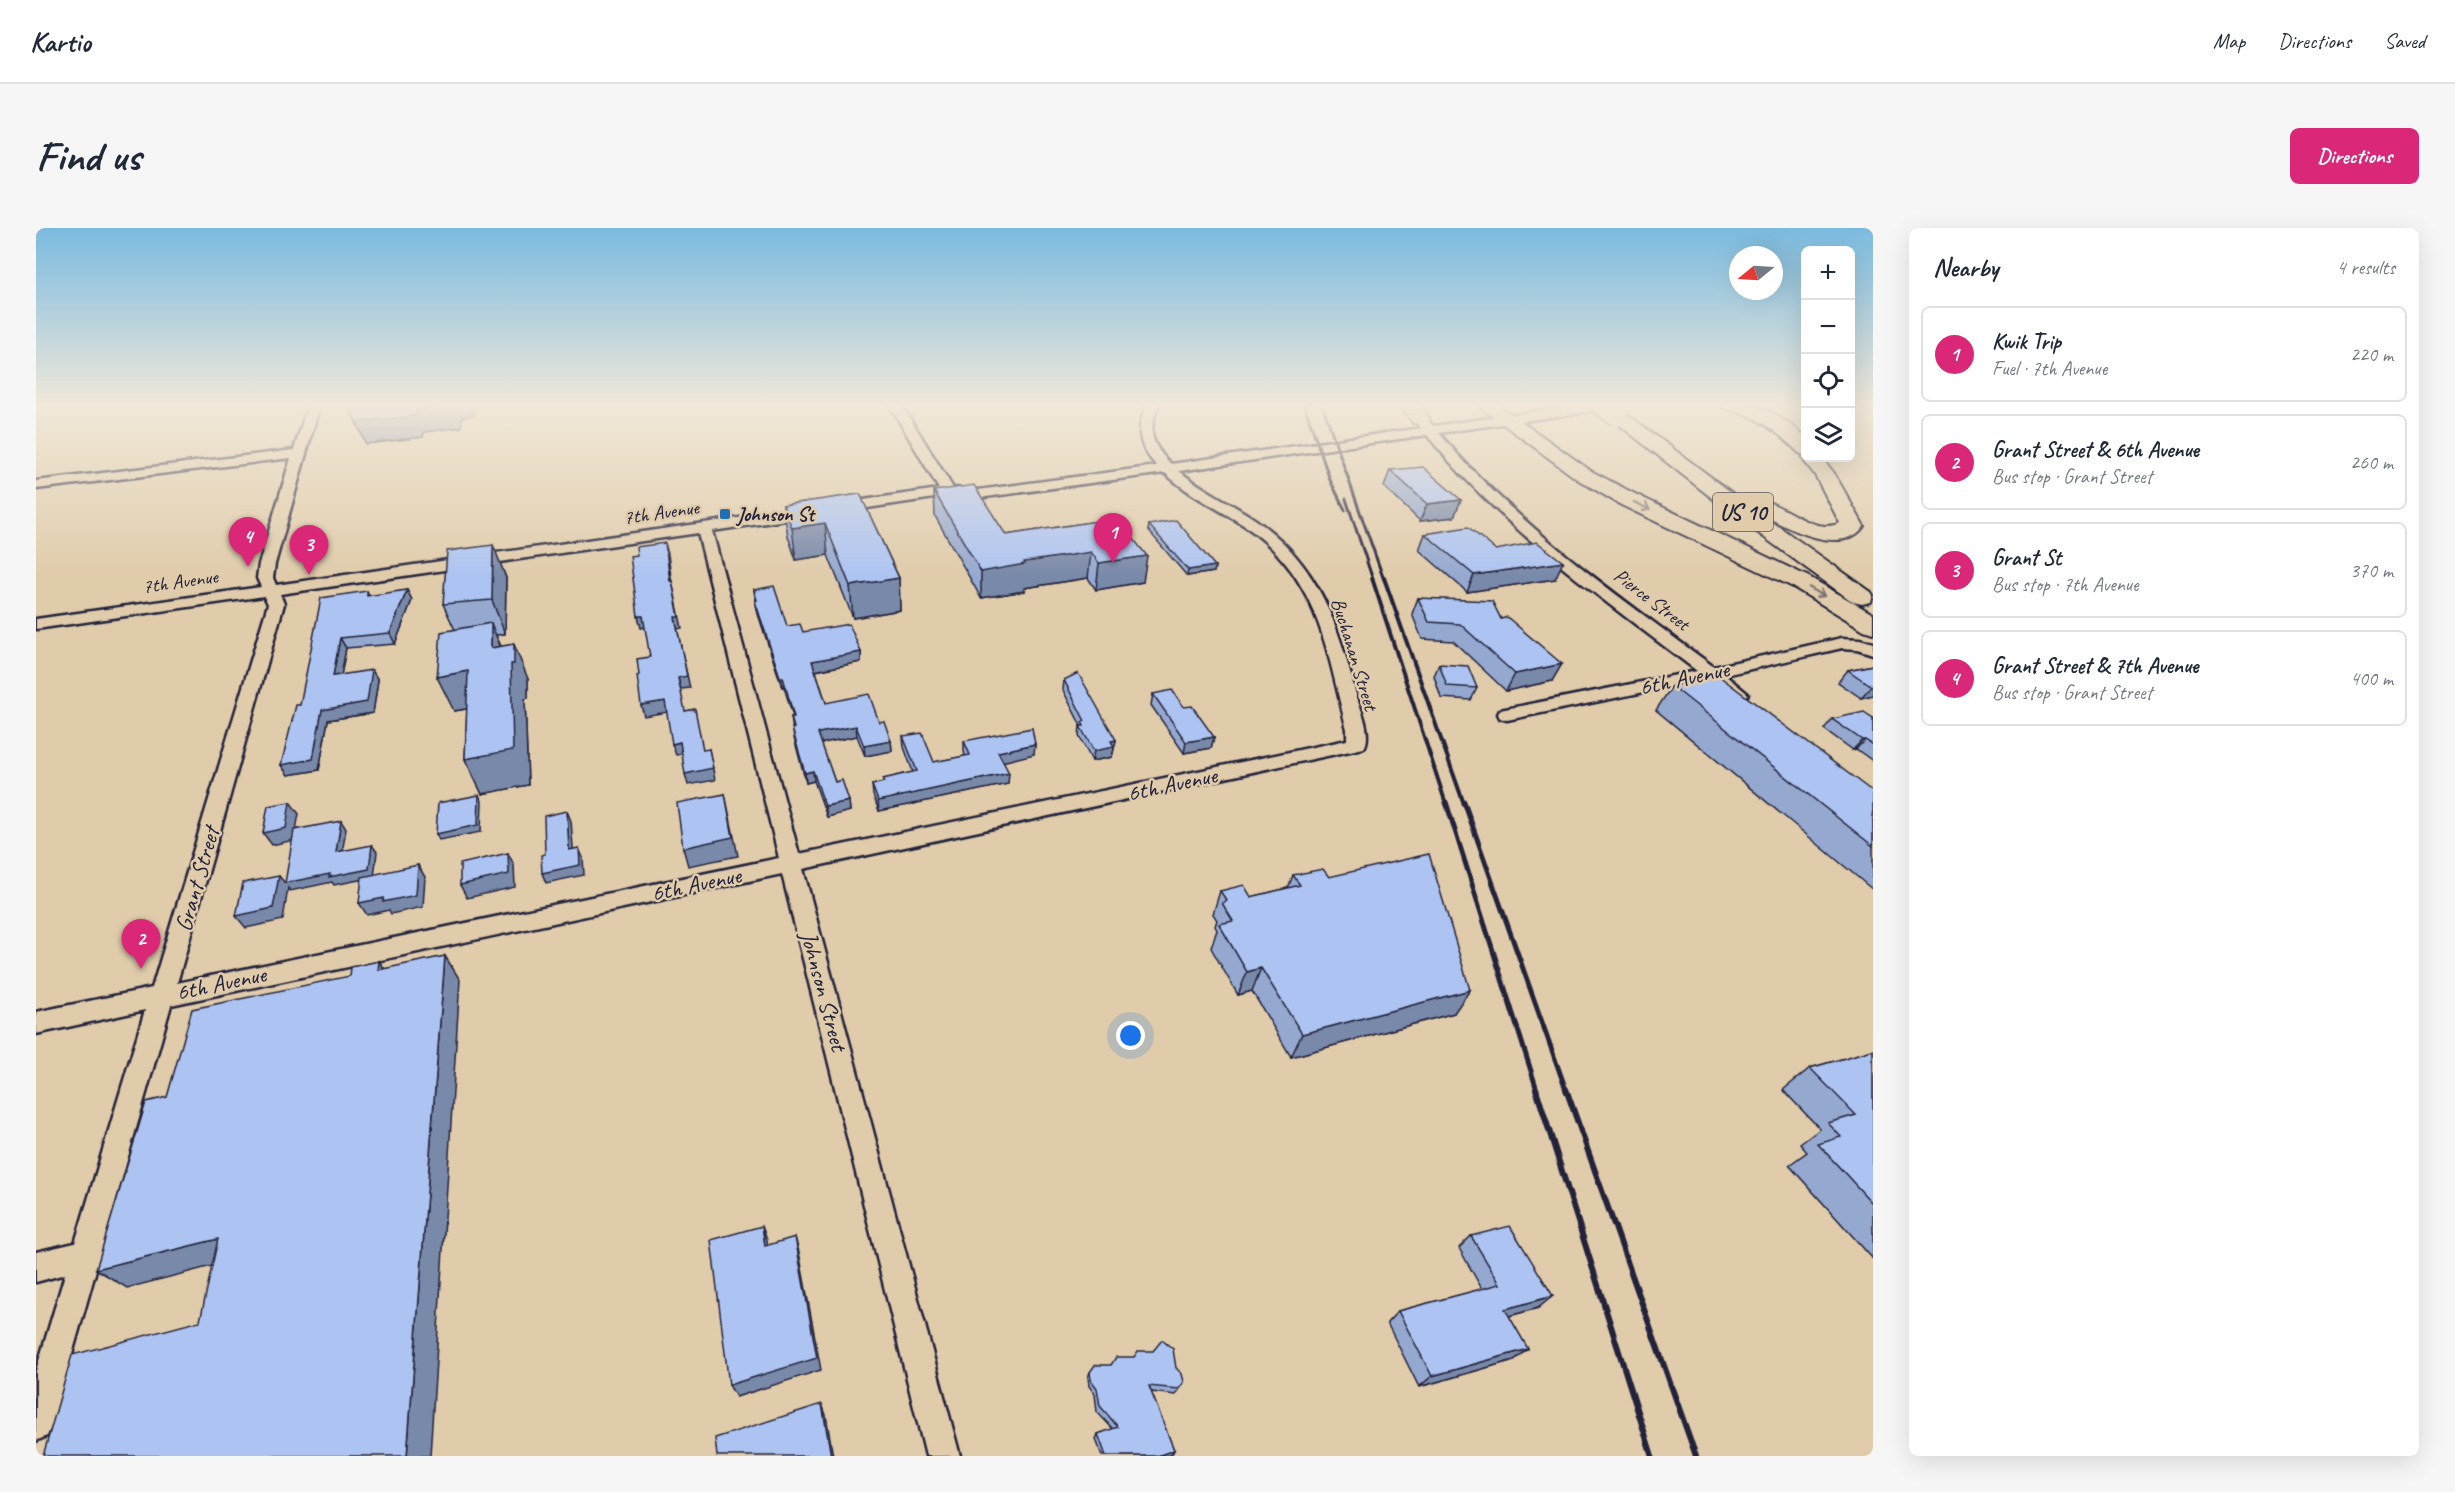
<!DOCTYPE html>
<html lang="en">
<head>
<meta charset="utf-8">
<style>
  :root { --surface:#fff; --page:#f6f6f7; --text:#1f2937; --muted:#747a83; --line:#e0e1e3; --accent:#db2777 }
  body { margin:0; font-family:Caveat,sans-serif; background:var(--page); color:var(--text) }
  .controls { position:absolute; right:18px; top:18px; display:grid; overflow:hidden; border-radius:9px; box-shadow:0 6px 24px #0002 }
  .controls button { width:54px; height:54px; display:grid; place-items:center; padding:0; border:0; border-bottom:2px solid var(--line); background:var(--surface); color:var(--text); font:30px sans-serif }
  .compass { position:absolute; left:1693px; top:18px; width:54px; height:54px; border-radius:50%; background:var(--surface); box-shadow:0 6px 24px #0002; rotate:252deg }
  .you { position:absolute; left:1095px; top:808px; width:21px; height:21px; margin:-15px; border:4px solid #fff; border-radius:50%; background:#1a73e8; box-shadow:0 0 0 9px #1a73e833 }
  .badge { display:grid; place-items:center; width:39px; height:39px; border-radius:50%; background:var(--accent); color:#fff; font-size:20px; font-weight:700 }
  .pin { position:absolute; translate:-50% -50px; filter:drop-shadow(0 2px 3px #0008) }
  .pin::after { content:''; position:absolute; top:32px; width:21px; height:18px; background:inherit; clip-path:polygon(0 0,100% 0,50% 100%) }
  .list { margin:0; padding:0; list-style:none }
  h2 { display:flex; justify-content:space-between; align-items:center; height:78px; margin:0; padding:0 24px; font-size:26px }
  h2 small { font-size:20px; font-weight:400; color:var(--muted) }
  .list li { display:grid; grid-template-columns:39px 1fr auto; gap:18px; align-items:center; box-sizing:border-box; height:96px; margin:0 12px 12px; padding:0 12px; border:2px solid var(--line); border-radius:9px }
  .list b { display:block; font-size:22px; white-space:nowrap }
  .list p { margin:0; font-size:20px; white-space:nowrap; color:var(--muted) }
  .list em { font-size:20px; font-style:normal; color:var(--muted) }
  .icon { flex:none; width:33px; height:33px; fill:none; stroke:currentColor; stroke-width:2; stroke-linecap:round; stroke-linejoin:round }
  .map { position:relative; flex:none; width:1837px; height:1228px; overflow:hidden; border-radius:9px }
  header { display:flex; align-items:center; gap:36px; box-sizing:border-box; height:84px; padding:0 30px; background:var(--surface); border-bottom:2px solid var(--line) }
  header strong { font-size:28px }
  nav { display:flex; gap:33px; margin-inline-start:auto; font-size:21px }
  .intro { display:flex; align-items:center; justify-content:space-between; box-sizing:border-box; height:144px; padding:0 36px }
  h1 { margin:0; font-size:42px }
  .button { padding:15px 27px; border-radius:9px; background:var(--accent); color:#fff; font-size:21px; font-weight:700 }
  main { display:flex; gap:36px; padding:0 36px }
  aside { flex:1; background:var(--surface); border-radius:9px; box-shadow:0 6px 24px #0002 }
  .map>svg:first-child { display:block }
</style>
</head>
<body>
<header>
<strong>Kartio</strong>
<nav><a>Map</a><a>Directions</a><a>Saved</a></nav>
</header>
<div class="intro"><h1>Find us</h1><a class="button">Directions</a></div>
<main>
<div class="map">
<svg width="1837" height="1228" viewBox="0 0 1837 1228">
  <rect width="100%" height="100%" fill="#e0ccab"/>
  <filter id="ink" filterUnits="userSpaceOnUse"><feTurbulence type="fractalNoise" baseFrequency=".0167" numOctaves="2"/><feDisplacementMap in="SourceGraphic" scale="12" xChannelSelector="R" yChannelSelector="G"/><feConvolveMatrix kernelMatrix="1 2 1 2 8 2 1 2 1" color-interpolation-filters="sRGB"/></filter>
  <g filter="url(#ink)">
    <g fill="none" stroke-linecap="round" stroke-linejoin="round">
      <g stroke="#22223b" stroke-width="5">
        <path id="minor" d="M272,176H284L239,336L237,350L240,357L903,261L853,176H865L917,260L942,262L1121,238C1101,218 1100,200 1111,176H1123C1112,202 1113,215 1135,236L1385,200L1380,193L1386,189L1390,190L1397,198L1555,176H1584L1578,180L1403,205C1481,298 1581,367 1678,439L1806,410L1824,411L1837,415V426L1821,421L1806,420L1689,447L1712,466L1709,470C1695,474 1683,459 1672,451L1471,492L1464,490L1462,486L1464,482L1661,443C1565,370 1467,301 1391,207L1143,243C1167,262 1195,275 1220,292C1282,336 1301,393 1319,463C1323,478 1337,506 1328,520L767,641L924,1228H890L746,646L135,777L16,1197L11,1208L0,1213V1143L29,1046L0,1054V1024L39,1015L109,782L0,806V784L116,760L232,376L228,368L0,401V391L225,359L221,350L223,336L255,230L0,261V253L258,222ZM1129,245C1152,267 1182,280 1209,298C1283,349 1290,421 1311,501V512L763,626L676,303L912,268L942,270ZM662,305L743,630L141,755L248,376L244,366Z"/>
      </g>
      <g stroke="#22223b" stroke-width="4">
        <g id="highway">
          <polygon points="1364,176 1382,176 1394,191 1391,195 1377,195"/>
          <polygon points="1440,176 1461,176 1555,243 1601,267 1773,349 1837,386 1837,405 1828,402 1757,359 1585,277 1541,251"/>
          <path d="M1683,176C1719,173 1743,185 1770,209V230H1786L1798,245L1828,298C1806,330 1750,299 1725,286L1835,364L1837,367L1835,374L1826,376L1817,374L1700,289L1572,188L1574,184H1588L1719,282L1717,279L1720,274L1728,273C1752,279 1779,307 1804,295L1779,247L1766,230L1768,227L1763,225C1747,209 1730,195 1709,186C1700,183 1688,183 1683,176Z"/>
        </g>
      </g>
      <use href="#minor" fill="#e0ccab" fill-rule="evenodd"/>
      <use href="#highway" fill="#e0ccab" fill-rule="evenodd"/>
      <g stroke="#22223b" stroke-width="3">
        <polyline points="1268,176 1294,252 1309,282"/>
        <polyline points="1286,176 1348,352"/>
        <polyline points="1310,271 1337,352"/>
      </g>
      <g stroke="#22223b" stroke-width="4">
        <polyline points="1336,350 1410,576"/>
        <polyline points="1348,350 1428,576"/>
      </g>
      <g stroke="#22223b" stroke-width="5">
        <polyline points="1410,574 1501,862"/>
        <polyline points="1428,574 1530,862"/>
      </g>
      <g stroke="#22223b" stroke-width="6">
        <polyline points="1500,861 1616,1228"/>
        <polyline points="1530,861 1660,1228"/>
      </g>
      <g stroke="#22223b" stroke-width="24" stroke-linecap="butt">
        <polyline id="highway-bridge" points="1565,176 1581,188"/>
      </g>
      <use href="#highway-bridge" stroke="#e0ccab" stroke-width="21"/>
    </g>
    <g fill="#95a9d0" stroke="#22223b" stroke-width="1.5">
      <polygon points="311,176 438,187 426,189 425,199 388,204 387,209 330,216"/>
      <polygon points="1354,242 1425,272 1418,289 1384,293 1348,259"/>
      <polygon points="898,263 970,307 1081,290 1107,354 1060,362 1052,350 988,360 988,363 945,370 899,288"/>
      <polygon points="824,266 863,350 864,382 817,390 792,327 760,332 752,308 747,277"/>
      <polygon points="1113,297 1179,338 1178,344 1151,348 1112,302"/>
      <polygon points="1389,306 1460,322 1519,351 1431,364 1383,322"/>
      <polygon points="457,317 470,350 469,406 460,407 465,418 492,451 492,470 489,471 492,557 446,566 429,531 431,481 418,483 419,402 407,376"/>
      <polygon points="371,362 376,372 359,416 310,420 305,447 342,452 337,485 292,492 283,542 252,547 245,537 264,477 331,363 334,368"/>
      <polygon points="718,362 751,398 825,424 825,434 780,443 790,475 843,494 855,513 856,523 829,528 821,508 785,515 799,554 813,573 814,583 791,589 778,553 770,555 758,510 755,489 757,489 748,459 746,459 721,383"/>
      <polygon points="1382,370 1465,391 1516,453 1470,463 1417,413 1386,411 1376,386"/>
      <polygon points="1403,436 1441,460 1435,472 1405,470 1398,448"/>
      <polygon points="1837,437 1837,467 1825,470 1802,454 1812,442"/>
      <polygon points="1028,452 1080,512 1076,529 1056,533 1043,508 1044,498 1045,498 1027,462"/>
      <polygon points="1636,458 1837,564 1837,662 1620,482"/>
      <polygon points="1117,466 1148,479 1178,509 1175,520 1148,525 1115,477"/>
      <polygon points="1837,490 1837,533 1820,521 1817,522 1788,501 1796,491"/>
      <polygon points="867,508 898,534 929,528 928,523 928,513 999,516 998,526 967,533 972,556 843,583 837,567 836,557 848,554 847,551 877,544 868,519"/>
      <polygon points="1257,647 1293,649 1418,785 1255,829 1216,763 1202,767 1175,720 1181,702 1179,698 1181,692 1177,686 1184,663 1215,669 1252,660"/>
      <polygon points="1837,822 1837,1031 1753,937 1771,924 1764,916 1784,901 1747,862 1774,840"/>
      <polygon points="1435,1008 1502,1080 1473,1088 1492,1121 1478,1132 1383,1159 1351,1095 1362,1083 1446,1061 1423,1020"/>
      <polygon points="1140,1140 1148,1154 1140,1167 1115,1164 1138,1222 1135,1227 1131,1228 1066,1228 1060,1211 1062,1206 1077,1201 1061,1184 1059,1166 1053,1158 1052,1149 1054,1144"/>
    </g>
    <g fill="#7989a9" stroke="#22223b" stroke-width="1.5">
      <polygon points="418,176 439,176 438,187 426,189 425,199 388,204 387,209 330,216 321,194"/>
      <polygon points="1425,272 1418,289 1384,293 1391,276"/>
      <polygon points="789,295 792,327 760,332 756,300"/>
      <polygon points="629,315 632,326 637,364 634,353"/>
      <polygon points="457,317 470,350 469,406 456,372"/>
      <polygon points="1055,324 1052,350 988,360 988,363 945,370 945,344 988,334"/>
      <polygon points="1111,328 1107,354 1060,362 1063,335"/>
      <polygon points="1527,334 1519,351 1431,364 1438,347"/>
      <polygon points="1179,338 1178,344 1151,348 1152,342"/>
      <polygon points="863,350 864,382 817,390 814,358"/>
      <polygon points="636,353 646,400 641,401 654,460 645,461 642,450 639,389"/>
      <polygon points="371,362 376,372 359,416 354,405"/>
      <polygon points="602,388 607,388 610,399 605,400"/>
      <polygon points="455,395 469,430 455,420"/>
      <polygon points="304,410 310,420 303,459 297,448"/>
      <polygon points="478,416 492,451 492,470 489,471 492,557 446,566 429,531 475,436"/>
      <polygon points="825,424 825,434 778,443 776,433"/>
      <polygon points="1526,436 1516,453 1470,463 1479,446"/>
      <polygon points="336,442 342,452 337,485 292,492 283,542 252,547 245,537 286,482"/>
      <polygon points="432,443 447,478 418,483 401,449"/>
      <polygon points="744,449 747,449 748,459 746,459"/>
      <polygon points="1837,457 1837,467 1825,470 1835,458"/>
      <polygon points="629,473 632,484 608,488 605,477"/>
      <polygon points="820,498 821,508 783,516 782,505"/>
      <polygon points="1178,509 1175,520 1148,525 1150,514"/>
      <polygon points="1080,512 1076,529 1056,533 1058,523 1075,513"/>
      <polygon points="1826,512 1829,512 1820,521 1817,522"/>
      <polygon points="855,513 856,523 829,528 828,518"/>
      <polygon points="644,514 647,526 640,527 636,516"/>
      <polygon points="999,516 998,526 962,535 962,524"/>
      <polygon points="673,521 679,552 652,557 649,546"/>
      <polygon points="777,543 778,553 770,555 769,545"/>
      <polygon points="973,545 972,556 843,583 842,573"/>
      <polygon points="689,566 702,628 652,638 647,620"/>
      <polygon points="443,567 446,573 445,604 403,612 400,606"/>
      <polygon points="813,573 814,583 791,589 789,578"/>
      <polygon points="254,574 263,586 258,612 236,617 227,605"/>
      <polygon points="531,583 535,593 538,632 533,622"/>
      <polygon points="305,593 310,601 305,632 300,624"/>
      <polygon points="336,617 341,624 338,649 298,657 296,654 254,663 252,660 247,692 210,700 200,688 243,648 249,655"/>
      <polygon points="543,620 547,630 548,647 510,655 506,645"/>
      <polygon points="472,625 478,637 479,659 431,670 424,657"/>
      <polygon points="382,637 389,649 387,679 355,686 353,682 331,687 323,675"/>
      <polygon points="409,728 424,752 394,1228 371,1228"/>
      <polygon points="343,733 360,756 342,742"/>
      <polygon points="1225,740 1216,763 1202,767 1211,744"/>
      <polygon points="1434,762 1418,785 1255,829 1266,806"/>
      <polygon points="726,998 731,1012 734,1032 729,1018"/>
      <polygon points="759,1009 763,1024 785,1142 700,1169 693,1157"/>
      <polygon points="182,1011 207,1030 91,1060 60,1041"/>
      <polygon points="1517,1068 1502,1080 1455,1093 1469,1081"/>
      <polygon points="1492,1121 1478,1132 1383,1159 1396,1148"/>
      <polygon points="786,1176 790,1187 797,1228 795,1228"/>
      <polygon points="1138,1222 1135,1227 1131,1228 1121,1228"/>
    </g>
    <g fill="#adc4f2" stroke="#22223b" stroke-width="1.5">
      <polygon points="311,176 418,176 418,178 380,182 379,188 321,194"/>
      <polygon points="1387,239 1425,272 1391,276 1354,242"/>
      <polygon points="938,257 970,307 1081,290 1111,328 1063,335 1055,324 988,334 989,336 945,344 898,263"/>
      <polygon points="824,266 863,350 814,358 789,295 756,300 747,277"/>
      <polygon points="1140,292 1179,338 1152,342 1113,297"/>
      <polygon points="1432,299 1460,322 1501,314 1527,334 1438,347 1389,306"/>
      <polygon points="629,315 634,353 636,353 643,389 639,389 651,448 642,450 649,483 659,481 667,522 673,521 677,540 649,546 644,514 636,516 629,473 605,477 601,448 603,447 601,431 614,429 607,388 602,388 594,328 601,327 600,319"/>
      <polygon points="457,317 456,372 407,376 411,323"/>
      <polygon points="738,358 751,398 764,396 767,404 813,396 825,424 776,433 790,475 833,466 843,494 848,493 855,513 828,518 820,498 782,505 799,554 806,552 813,573 789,578 777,543 769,545 756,500 758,500 755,489 758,489 747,449 744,449 719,373 721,372 718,362"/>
      <polygon points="371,362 354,405 304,410 297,448 336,442 331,474 286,482 277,531 245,537 260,477 264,477 285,370 331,363 331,368"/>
      <polygon points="1382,370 1456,373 1465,391 1471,389 1526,436 1479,446 1424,396 1393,394"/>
      <polygon points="455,395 455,420 478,416 478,436 475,436 477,522 429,531 432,443 401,449 405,404"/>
      <polygon points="1403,436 1432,438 1441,460 1411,458"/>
      <polygon points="1837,437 1837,457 1835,458 1812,442"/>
      <polygon points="1042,445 1080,512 1075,513 1078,519 1058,523 1044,498 1048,498 1046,494 1049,493 1028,452"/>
      <polygon points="1683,448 1837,564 1837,618 1636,458"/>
      <polygon points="1136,462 1148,479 1156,478 1178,509 1150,514 1117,466"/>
      <polygon points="1828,484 1837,490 1837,517 1829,512 1826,512 1796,491"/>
      <polygon points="996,500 999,516 962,524 973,545 842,573 836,557 848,554 847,551 881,543 867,508 886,505 898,534 934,527 928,513"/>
      <polygon points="689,566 697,609 647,620 641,575"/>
      <polygon points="443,567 442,597 400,606 402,575"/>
      <polygon points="254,574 250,600 227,605 232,578"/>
      <polygon points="531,583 533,622 543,620 544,637 506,645 505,627 509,626 508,588"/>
      <polygon points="305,593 300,624 336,617 333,641 293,649 294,646 249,655 258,602"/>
      <polygon points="472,625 473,646 424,657 424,636"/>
      <polygon points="1393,626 1434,762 1266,806 1225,740 1211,744 1183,696 1197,693 1186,675 1191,673 1184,663 1208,657 1215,669 1264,657 1257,647 1287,641 1293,649"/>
      <polygon points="382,637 380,667 347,674 348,670 323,675 326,649"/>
      <polygon points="243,648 237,680 200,688 207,655"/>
      <polygon points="409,728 371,1228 7,1228 36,1127 164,1093 182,1011 60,1041 110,874 131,869 156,781 314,748 315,739 343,733 342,742"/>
      <polygon points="1837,822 1837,976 1782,916 1805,909 1792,895 1820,887 1774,840"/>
      <polygon points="726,998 729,1018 759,1009 781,1130 693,1157 675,1012"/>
      <polygon points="1474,998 1517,1068 1469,1081 1492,1121 1396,1148 1362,1083 1464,1056 1435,1008"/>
      <polygon points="1126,1112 1137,1121 1140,1140 1146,1146 1148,1154 1143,1161 1113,1158 1138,1222 1121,1228 1070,1228 1062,1206 1082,1199 1064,1178 1061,1160 1055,1152 1054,1144 1059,1137 1075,1137 1080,1129 1098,1129 1102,1123 1117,1123"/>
      <polygon points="786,1176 795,1228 681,1228 679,1210"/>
    </g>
    <defs><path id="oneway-shaft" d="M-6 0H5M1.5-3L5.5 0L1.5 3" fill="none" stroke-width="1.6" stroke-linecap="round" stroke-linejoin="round" transform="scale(1.5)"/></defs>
    <g stroke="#817773">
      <use href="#oneway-shaft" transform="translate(1606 278) rotate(26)"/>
      <use href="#oneway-shaft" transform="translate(1781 364) rotate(30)"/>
    </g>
  </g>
  <linearGradient id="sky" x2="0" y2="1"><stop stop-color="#7bbbe0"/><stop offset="0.51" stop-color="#f1e8d9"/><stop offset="1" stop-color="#f1e8d9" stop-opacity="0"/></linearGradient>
  <rect width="1837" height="348" fill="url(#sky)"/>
  <rect fill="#1f6fb2" stroke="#e0ccab" stroke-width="2" x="683" y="280" width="12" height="12" rx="3"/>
  <g text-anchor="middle" stroke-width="5" stroke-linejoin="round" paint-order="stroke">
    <g font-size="20" fill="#22223b" stroke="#e0ccab">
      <text transform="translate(625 284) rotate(-8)" y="7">7th Avenue</text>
      <text transform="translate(144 353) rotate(-8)" y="7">7th Avenue</text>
      <text transform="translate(1616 371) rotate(37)" y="7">Pierce Street</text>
      <text transform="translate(1319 426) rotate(73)" y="7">Buchanan Street</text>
    </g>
    <g font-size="20" font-weight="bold" fill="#22223b" stroke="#e0ccab" text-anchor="start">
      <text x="701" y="293">Johnson St</text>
    </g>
    <rect fill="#e0ccab" stroke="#5b555d" stroke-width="1.5" x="1677" y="265" width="60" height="38" rx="4.5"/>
    <g font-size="22" font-weight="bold" fill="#22223b">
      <text x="1707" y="292">US 10</text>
    </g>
    <g font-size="24" fill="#22223b" stroke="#e0ccab">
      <text transform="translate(1648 450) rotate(-12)" y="8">6th Avenue</text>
      <text transform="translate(1136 556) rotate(-12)" y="8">6th Avenue</text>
      <text transform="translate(161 651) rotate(-74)" y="8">Grant Street</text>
      <text transform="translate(660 656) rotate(-12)" y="8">6th Avenue</text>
      <text transform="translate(185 755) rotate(-12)" y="8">6th Avenue</text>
      <text transform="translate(788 763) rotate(75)" y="8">Johnson Street</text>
    </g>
  </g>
</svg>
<div class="controls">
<button>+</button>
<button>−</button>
<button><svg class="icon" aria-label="locate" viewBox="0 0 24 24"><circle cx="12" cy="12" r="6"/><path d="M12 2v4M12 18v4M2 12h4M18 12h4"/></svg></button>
<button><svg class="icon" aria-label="layers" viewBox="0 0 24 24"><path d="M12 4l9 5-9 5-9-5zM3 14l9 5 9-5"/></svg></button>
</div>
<svg class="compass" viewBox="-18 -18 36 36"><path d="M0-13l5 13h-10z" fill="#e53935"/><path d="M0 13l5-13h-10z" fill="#747a83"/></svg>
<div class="you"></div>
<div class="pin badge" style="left:1077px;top:335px">1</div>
<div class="pin badge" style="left:105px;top:741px">2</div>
<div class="pin badge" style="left:273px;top:347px">3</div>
<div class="pin badge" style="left:212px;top:339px">4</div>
</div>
<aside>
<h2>Nearby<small>4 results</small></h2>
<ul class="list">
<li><span class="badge">1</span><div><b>Kwik Trip</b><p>Fuel · 7th Avenue</p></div><em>220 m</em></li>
<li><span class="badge">2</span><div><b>Grant Street &amp; 6th Avenue</b><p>Bus stop · Grant Street</p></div><em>260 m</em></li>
<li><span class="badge">3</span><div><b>Grant St</b><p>Bus stop · 7th Avenue</p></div><em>370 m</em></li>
<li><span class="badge">4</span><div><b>Grant Street &amp; 7th Avenue</b><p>Bus stop · Grant Street</p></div><em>400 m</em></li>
</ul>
</aside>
</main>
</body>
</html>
